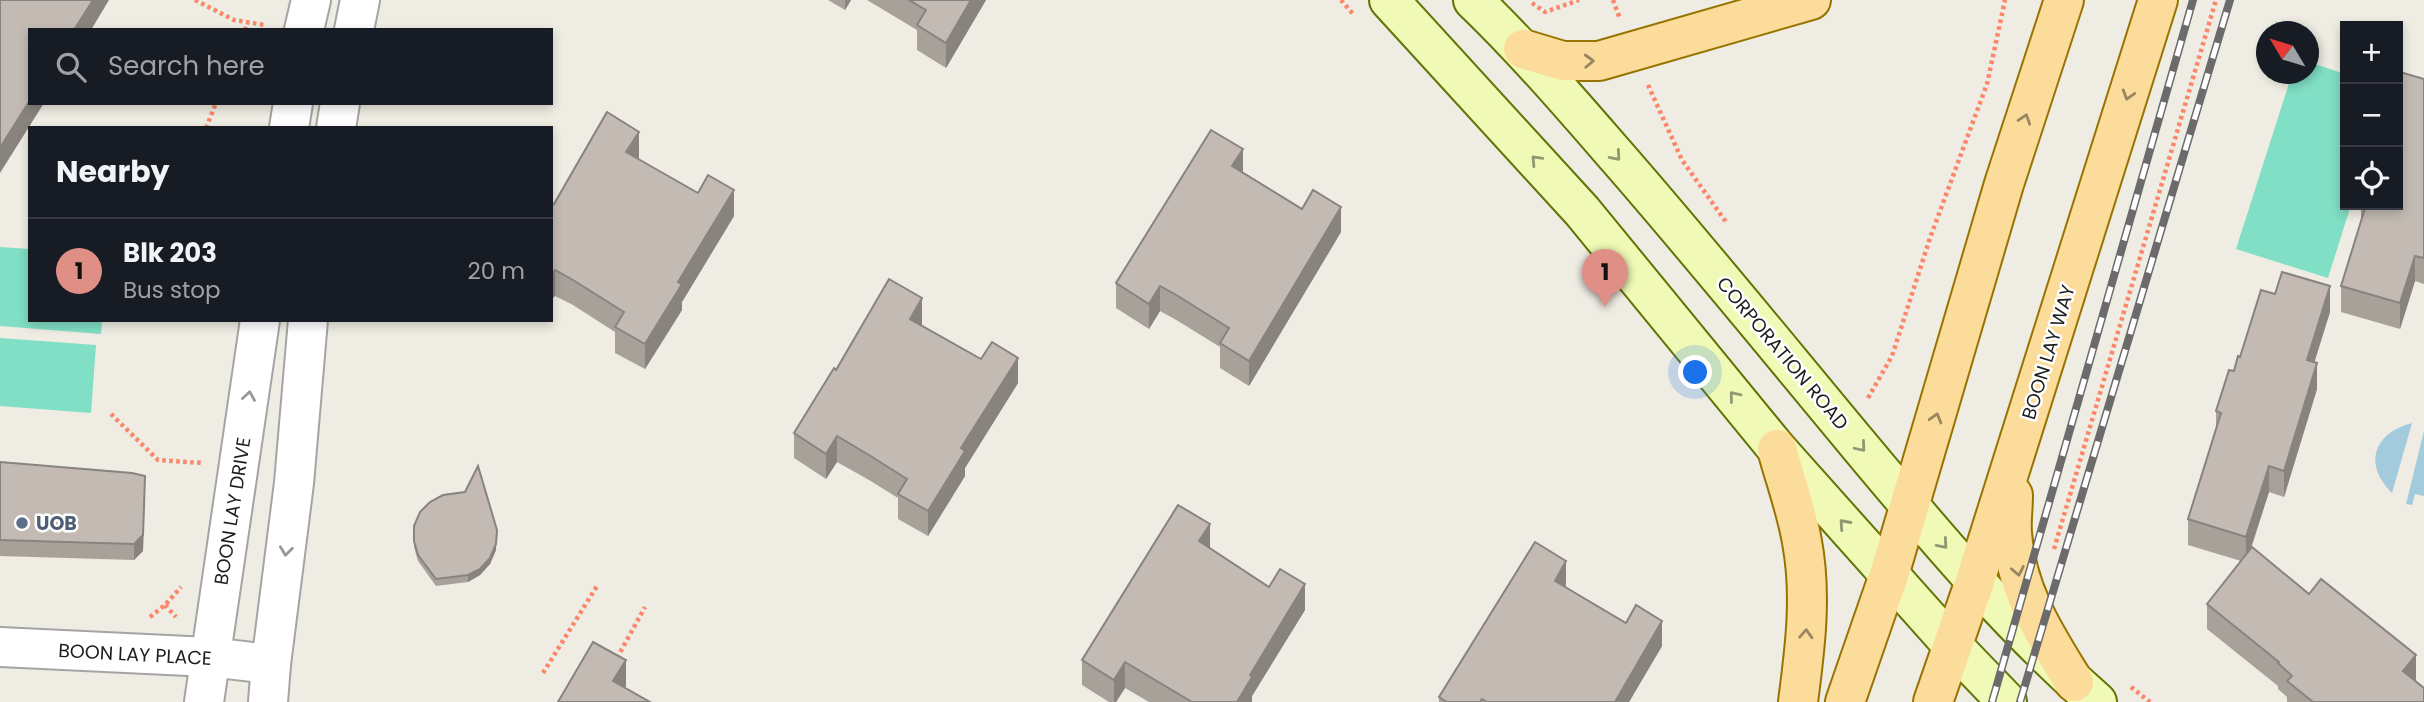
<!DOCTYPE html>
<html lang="en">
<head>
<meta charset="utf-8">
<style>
  :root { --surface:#171b24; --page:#20242c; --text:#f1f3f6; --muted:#9ea1a6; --line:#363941; --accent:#e08f87 }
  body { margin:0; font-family:Poppins,sans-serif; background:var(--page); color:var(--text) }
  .controls { position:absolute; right:21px; top:21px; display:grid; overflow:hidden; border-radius:0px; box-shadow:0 4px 10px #0003 }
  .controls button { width:63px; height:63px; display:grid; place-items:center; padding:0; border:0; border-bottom:2px solid var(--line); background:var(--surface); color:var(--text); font:35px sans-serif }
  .compass { position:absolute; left:2256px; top:21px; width:63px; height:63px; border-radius:50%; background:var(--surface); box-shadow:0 4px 10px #0003; rotate:308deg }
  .you { position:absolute; left:1696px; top:373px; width:24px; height:24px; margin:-18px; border:5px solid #fff; border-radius:50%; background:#1a73e8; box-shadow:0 0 0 10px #1a73e833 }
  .badge { display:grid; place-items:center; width:46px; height:46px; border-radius:50%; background:var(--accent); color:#111; font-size:23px; font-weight:700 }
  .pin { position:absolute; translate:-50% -58px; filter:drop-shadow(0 2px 4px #0008) }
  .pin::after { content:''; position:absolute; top:37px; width:24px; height:21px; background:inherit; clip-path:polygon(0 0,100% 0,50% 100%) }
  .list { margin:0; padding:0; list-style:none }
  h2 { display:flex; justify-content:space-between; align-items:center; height:91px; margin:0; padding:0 28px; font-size:30px }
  h2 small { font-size:23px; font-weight:400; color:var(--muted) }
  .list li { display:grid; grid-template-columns:46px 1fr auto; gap:21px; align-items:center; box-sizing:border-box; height:105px; padding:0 28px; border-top:2px solid var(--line) }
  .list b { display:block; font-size:26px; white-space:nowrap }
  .list p { margin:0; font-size:23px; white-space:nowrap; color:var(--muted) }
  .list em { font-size:23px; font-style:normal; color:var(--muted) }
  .icon { flex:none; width:38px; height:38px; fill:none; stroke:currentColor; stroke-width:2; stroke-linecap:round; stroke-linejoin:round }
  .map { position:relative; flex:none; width:2424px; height:702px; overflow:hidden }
  .search { position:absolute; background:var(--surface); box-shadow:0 4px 10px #0003; left:28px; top:28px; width:525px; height:77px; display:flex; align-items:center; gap:18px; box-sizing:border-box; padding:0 24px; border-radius:0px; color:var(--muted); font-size:26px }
  .panel { position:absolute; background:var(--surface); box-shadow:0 4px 10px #0003; left:28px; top:126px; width:525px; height:196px; border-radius:0px }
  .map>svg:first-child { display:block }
</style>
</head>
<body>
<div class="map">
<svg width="2424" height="702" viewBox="0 0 2424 702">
  <rect width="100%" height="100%" fill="#efece3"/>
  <g fill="#80dfc4">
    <polygon points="2309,62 2345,74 2345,205 2351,205 2328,278 2236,249 2292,74 2308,74"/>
    <polygon points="0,247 30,249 30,320 102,320 101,334 0,326"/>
    <polygon points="0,338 96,345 91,413 0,406"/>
  </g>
  <g fill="#a3cadd">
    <path d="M2412,423L2392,493C2363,465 2373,433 2412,423Z"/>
    <polygon points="2424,431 2424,496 2415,494 2412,505 2406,504"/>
  </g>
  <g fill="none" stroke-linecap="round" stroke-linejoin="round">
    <g stroke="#a4a4a4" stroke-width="42">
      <g id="tertiary">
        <polyline points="304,30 311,0"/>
        <polyline points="354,30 360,0"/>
        <polyline points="289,128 293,103"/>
        <polyline points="336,128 340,103"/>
        <polyline points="0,647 209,657 271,664"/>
        <polyline points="204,702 260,320"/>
        <polyline points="268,702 271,664 294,483 308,320"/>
      </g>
    </g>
    <g stroke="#5e7504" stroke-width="42">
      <g id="secondary">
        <polyline points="1389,0 1582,211 1777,449 1953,646 2007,702"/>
        <path d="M1473,0C1525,50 1572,105 1619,159C1700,252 1778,348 1857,443C1932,533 2009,625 2097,702"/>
      </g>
    </g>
    <g stroke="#977400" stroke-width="42">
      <g id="primary">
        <polyline points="1523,49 1563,61 1599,61 1811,0"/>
        <path d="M1777,449C1785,479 1797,511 1802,542C1812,595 1805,649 1798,702"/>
        <path d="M2013,495C2013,508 2011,521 2012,533C2016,591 2045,635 2074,682"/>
        <polyline points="1845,702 1889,575 2004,184 2064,0"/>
        <polyline points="1933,702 1975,581 2158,0"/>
      </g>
    </g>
    <g stroke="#fb8668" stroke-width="4.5" stroke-dasharray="3.5 3.5" stroke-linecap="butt">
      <polyline points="195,0 234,20 265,25"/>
      <polyline points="1341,0 1353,14"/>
      <polyline points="1613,0 1620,19"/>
      <polyline points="1532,3 1545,12 1579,0"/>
      <polyline points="245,30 248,23"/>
      <polyline points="1648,85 1682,160 1726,222"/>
      <polyline points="206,128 216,103"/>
      <polyline points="1868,398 1892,356 1930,238 1987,84 2005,0"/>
      <polyline points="111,414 158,460 203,463"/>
      <polyline points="2054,549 2216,0"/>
      <polyline points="165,605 176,617"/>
      <polyline points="150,617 165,605 181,587"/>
      <polyline points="617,658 645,607"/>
      <polyline points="543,673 597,586"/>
      <polyline points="2131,687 2150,702"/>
    </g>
    <use href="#tertiary" stroke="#fff" stroke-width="38"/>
    <use href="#secondary" stroke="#f0fab6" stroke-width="38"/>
    <use href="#primary" stroke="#fcdc9a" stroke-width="38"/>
    <g stroke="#6b6b6b" stroke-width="8">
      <g id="rail">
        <polyline points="1992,702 2193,0"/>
        <polyline points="2020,702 2230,0"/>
      </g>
    </g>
    <use href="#rail" stroke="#fff" stroke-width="5" stroke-dasharray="16" stroke-linecap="butt"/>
  </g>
  <g fill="#a8a19a">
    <polygon points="828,0 851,0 845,10"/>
    <polygon points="867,0 986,0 946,68 917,50 917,30"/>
    <polygon points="2424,79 2424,284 2415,281 2400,329 2341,312 2341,286 2361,221 2361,205 2398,205"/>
    <polygon points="639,158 638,159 734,216 682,302 682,310 645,369 615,353 615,332 573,305 555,296 554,204"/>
    <polygon points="1243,172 1341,232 1249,386 1220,368 1220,347 1178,321 1160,311 1149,329 1116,308 1116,283"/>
    <polygon points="2330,312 2314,362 2317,389 2284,497 2269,492 2251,549 2415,681 2424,702 2287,702 2287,697 2278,689 2278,686 2207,629 2207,604 2241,561 2188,545 2188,519 2216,431 2216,411 2240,357"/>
    <polygon points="922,324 921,325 1018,383 965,468 965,476 928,536 898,519 898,498 869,480 837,462 826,479 794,458 794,433 836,370"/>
    <polygon points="0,462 145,492 143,551 134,560 0,556"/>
    <polygon points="414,526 497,530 496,550 490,564 480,575 468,582 436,586 418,561 414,547"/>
    <polygon points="1210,548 1305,610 1252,696 1252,702 1149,702 1125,688 1116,702 1109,702 1082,685 1082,660"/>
    <polygon points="1566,586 1566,587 1662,646 1629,702 1439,702 1439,697"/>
  </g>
  <g fill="#88837d">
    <polygon points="93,0 109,0 91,30 74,30"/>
    <polygon points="845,0 851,0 845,10"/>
    <polygon points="971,0 986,0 946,68 946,43"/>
    <polygon points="30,100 30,103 44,103 0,173 0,148"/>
    <polygon points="639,132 639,158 626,178 626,152"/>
    <polygon points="1243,149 1243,174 1232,166"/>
    <polygon points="734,190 734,216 682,302 682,310 645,369 645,344 678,282"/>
    <polygon points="1341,207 1341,232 1249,386 1249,361"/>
    <polygon points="2415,256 2415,281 2400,329 2400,303"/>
    <polygon points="555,270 555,296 551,300 551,275"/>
    <polygon points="1160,286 1160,311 1149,329 1149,304"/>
    <polygon points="2330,286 2330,312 2307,386 2307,360"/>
    <polygon points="922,298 922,324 910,344 910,319"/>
    <polygon points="1018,358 1018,383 965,468 965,476 928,536 928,511 961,448"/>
    <polygon points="2317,363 2317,389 2284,497 2284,471"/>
    <polygon points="837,436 837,462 826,479 826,454"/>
    <polygon points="2269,466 2269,492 2246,562 2246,537"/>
    <polygon points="145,476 143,551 134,560 134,544"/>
    <polygon points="1210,524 1210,550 1199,541"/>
    <polygon points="496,544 496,550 490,564 480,575 468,582 468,575"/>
    <polygon points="1566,561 1566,586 1555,606 1555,581"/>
    <polygon points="1305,584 1305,610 1252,696 1252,702 1237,702 1250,675"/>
    <polygon points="1662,621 1662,646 1629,702 1615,702"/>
    <polygon points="2416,655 2416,681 2403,671"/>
    <polygon points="626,660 626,686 616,702 613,681"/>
    <polygon points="1125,662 1125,688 1116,702 1114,702 1114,680"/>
  </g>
  <g fill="#c3bbb3" stroke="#88837d" stroke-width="2">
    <polygon points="0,0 93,0 74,30 30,30 30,100 0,148"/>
    <polygon points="909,0 971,0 946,43 917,25 926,10"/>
    <polygon points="2400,72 2424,79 2424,258 2415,256 2400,303 2341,286 2366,205 2398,205 2398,79"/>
    <polygon points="607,112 639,132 626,152 698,193 708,175 734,190 678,282 682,284 645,344 615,327 624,312 573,280 555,270 551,275 551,202 554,204"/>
    <polygon points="1211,130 1243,149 1232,166 1302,209 1313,190 1341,207 1249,361 1220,343 1229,328 1178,296 1160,286 1149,304 1116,283"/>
    <polygon points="2282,272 2330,286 2307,360 2317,363 2284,471 2269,466 2246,537 2188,519 2221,413 2216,411 2229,370 2234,371 2238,356 2240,357 2261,290 2275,294"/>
    <polygon points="889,279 922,298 910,319 981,359 992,342 1018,358 961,448 965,451 928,511 898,494 907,479 869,455 837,436 826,454 794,433 834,368 836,370"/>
    <polygon points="0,462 132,473 145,476 143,535 134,544 0,540"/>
    <polygon points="478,466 497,530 496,544 490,558 480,569 468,575 436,579 418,555 414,541 414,526 420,512 430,502 443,495 465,492"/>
    <polygon points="1178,505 1210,524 1199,541 1269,587 1280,569 1305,584 1250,675 1252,677 1237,702 1192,702 1125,662 1114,680 1082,660"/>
    <polygon points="1535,542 1566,561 1555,581 1626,623 1636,605 1662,621 1615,702 1487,702 1482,699 1480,702 1447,702 1439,697"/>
    <polygon points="2252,547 2309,594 2321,579 2416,655 2403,671 2424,688 2424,702 2313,702 2287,681 2292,676 2278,663 2279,662 2207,604"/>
    <polygon points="593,642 626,660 613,681 650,702 558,702"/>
  </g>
  <defs><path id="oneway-chevron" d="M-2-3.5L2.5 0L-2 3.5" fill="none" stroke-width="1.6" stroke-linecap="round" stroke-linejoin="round" transform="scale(1.75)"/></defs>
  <g stroke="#988662">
    <use href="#oneway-chevron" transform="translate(1589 61) rotate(-2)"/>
    <use href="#oneway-chevron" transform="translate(2128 95) rotate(107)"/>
    <use href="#oneway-chevron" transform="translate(2025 119) rotate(-72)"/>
    <use href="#oneway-chevron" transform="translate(1936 418) rotate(-74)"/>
    <use href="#oneway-chevron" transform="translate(2018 571) rotate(79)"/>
    <use href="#oneway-chevron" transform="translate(1806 634) rotate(-87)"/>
  </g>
  <g stroke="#919771">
    <use href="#oneway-chevron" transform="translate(1616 156) rotate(49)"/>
    <use href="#oneway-chevron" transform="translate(1536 160) rotate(-133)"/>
    <use href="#oneway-chevron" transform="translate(1734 396) rotate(-129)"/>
    <use href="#oneway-chevron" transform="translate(1861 447) rotate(50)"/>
    <use href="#oneway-chevron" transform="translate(1844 524) rotate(-132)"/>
    <use href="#oneway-chevron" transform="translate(1943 544) rotate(49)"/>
  </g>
  <g stroke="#999">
    <use href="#oneway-chevron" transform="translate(249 396) rotate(-81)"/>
    <use href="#oneway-chevron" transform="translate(286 551) rotate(97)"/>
  </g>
  <circle fill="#5c6f8a" stroke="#fff" stroke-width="2.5" cx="22" cy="523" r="7"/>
  <g text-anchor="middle" stroke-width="5" stroke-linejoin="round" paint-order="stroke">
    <g font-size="19" fill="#1d1d1d" stroke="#fff">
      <text transform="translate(2048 352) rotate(-73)" y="7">BOON LAY WAY</text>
      <text transform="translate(1783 353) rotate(50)" y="7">CORPORATION ROAD</text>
      <text transform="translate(232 511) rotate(-81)" y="7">BOON LAY DRIVE</text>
      <text transform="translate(135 654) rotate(3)" y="7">BOON LAY PLACE</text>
    </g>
    <g font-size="19" font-weight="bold" fill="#4e5e75" stroke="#fff" text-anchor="start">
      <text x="36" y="530">UOB</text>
    </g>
  </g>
</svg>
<div class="controls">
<button>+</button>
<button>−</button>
<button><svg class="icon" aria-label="locate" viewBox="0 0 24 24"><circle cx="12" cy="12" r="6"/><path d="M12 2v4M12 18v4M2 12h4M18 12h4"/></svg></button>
</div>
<svg class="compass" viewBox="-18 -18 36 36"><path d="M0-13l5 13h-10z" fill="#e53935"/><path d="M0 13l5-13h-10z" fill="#9ea1a6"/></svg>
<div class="you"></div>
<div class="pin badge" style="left:1605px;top:307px">1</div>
<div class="search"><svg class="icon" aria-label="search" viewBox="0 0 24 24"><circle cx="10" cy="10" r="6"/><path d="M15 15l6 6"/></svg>Search here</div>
<section class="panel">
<h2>Nearby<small></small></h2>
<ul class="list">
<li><span class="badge">1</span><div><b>Blk 203</b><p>Bus stop</p></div><em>20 m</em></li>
</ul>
</section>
</div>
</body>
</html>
